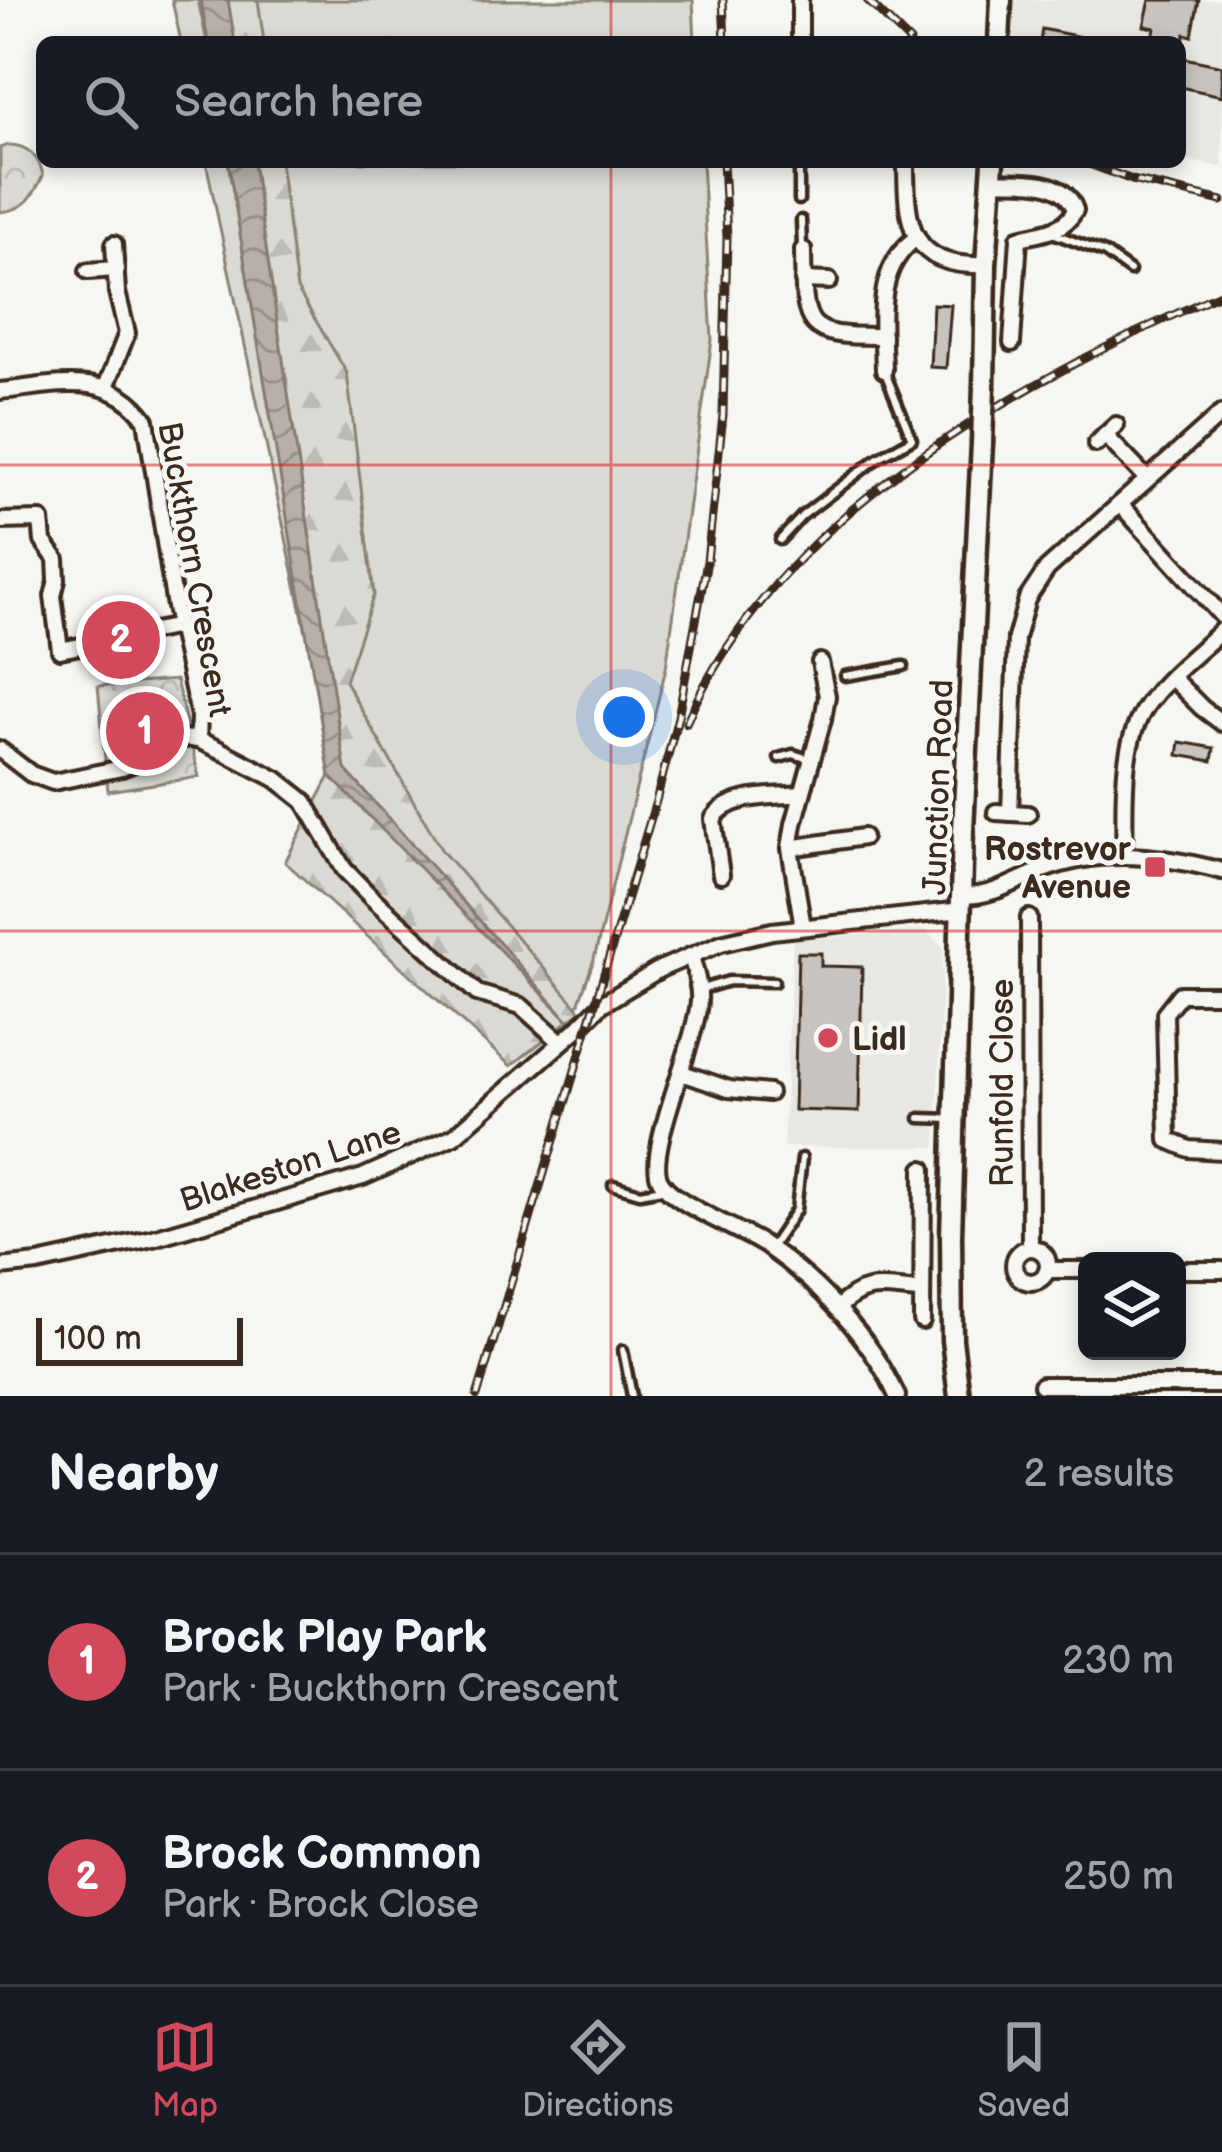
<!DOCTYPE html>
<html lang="en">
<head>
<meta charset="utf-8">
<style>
  :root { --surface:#171b24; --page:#242831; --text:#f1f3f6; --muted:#9ea1a6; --line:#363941; --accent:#d1495b }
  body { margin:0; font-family:"Balsamiq Sans",sans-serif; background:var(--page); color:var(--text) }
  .controls { position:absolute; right:36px; bottom:36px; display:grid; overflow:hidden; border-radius:18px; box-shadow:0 6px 18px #0003 }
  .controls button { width:108px; height:108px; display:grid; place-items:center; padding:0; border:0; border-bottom:3px solid var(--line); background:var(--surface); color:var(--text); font:60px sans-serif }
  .scale { position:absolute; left:36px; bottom:30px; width:207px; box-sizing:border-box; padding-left:12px; border:6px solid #3b2a1e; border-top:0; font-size:33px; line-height:42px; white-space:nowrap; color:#3b2a1e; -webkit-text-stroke:9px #f6f6f2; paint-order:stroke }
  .you { position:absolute; left:624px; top:717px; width:42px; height:42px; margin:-30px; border:9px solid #fff; border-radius:50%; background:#1a73e8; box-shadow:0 0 0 18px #1a73e833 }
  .badge { display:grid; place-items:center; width:78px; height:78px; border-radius:50%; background:var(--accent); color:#fff; font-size:39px; font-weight:700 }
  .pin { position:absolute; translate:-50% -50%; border:6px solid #fff; box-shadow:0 3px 12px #0006 }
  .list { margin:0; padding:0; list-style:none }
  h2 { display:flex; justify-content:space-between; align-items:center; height:156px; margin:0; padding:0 48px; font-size:51px }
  h2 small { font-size:39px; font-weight:400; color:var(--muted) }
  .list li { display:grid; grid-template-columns:78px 1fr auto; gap:36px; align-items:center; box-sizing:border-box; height:216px; padding:0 48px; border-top:3px solid var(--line) }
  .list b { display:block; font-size:45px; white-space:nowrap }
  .list p { margin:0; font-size:39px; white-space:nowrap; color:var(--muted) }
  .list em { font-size:39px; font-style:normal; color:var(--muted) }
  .icon { flex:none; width:66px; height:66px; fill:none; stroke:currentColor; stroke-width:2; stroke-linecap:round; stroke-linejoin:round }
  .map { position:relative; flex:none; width:1222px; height:1396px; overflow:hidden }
  .search { position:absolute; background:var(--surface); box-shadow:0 6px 18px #0003; left:36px; right:36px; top:36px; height:132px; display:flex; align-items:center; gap:30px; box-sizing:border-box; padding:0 42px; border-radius:18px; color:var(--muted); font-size:45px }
  .sheet { height:588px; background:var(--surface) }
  nav { display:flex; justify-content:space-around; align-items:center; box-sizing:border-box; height:168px; border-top:3px solid var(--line); background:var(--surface); font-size:33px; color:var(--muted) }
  nav a { display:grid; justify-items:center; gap:6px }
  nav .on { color:var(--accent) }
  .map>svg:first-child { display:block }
</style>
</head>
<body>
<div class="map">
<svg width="1222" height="1396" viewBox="0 0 1222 1396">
  <defs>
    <pattern id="forest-firs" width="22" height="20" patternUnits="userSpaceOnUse" patternTransform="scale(3)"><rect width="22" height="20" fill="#dad9d3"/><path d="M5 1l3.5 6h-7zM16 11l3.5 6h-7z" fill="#bcbab5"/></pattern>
    <pattern id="park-crowns" width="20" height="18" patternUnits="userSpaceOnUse" patternTransform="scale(3)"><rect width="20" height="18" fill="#dad9d3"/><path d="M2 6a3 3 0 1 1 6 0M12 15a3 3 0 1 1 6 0" fill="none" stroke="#bcbab5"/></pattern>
    <pattern id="water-waves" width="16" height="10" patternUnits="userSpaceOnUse" patternTransform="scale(3)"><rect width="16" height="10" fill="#b6b0a9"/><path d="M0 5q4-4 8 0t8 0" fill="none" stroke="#958f89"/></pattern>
  </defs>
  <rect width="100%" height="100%" fill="#f6f6f2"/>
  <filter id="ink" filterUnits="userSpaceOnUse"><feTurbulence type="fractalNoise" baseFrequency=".00833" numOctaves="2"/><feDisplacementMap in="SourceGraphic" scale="24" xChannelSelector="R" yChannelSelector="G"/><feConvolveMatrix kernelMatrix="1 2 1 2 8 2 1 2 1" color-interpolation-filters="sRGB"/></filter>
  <g filter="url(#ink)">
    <g fill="#e8e7e2">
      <polygon points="1012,0 1222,0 1222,167 1180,159 1180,42 1009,42"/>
      <polygon points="925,930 943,947 936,1147 783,1147 793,940"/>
    </g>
    <g fill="#dad9d3" stroke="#8a8278" stroke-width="3">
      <polygon points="172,0 693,0 695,42 181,42"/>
      <polygon points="206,162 702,162 712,340 666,668 594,959 575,1014 336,773"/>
    </g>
    <g fill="url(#forest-firs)" stroke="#8a8278" stroke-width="3">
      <polygon points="198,0 258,0 264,42 207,42"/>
      <polygon points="233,162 280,162 297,289 347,373 374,594 345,681 442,851 581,1011 511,1066 285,862 330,776"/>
    </g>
    <g fill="url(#park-crowns)" stroke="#8a8278" stroke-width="3">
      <path d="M9,145C28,145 40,158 43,176C32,198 25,210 0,212V148Z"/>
      <polygon points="142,609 150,659 102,669 91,622"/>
      <polygon points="176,680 199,777 108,791 98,686"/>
    </g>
    <g fill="url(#water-waves)" stroke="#857a71" stroke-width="3">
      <polygon points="201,0 228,0 235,42 208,42"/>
      <polygon points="228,162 253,162 345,769 569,1021 330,776"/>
    </g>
    <g fill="#c8c3be" stroke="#3b2a1e" stroke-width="3">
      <polygon points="1150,0 1199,0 1192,36 1185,34 1183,42 1152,42 1155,28 1144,26"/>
      <polygon points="1042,29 1081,37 1080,42 1040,42"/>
      <polygon points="1180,57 1222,66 1222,96 1180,87"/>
      <polygon points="933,304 951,305 946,368 930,367"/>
      <polygon points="1180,742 1214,748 1212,761 1178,755"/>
      <polygon points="798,953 821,953 821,966 862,967 859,1112 794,1110"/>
    </g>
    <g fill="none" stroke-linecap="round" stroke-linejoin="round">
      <g stroke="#3b2a1e" stroke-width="15">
        <g id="service">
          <polyline points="799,162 799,200"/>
          <polyline points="801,220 802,246"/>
          <polyline points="1050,232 1105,253 1130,271"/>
          <polyline points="780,540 802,516 878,458 912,439 884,370"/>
          <polyline points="845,676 904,666"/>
          <polyline points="779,758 793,754 809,759"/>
          <polyline points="702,989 729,981 774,982"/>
          <polyline points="920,1118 952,1119"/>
          <polyline points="613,1185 640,1193 662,1189"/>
          <polyline points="772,1246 796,1210 802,1158"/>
          <polyline points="623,1350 632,1396"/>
        </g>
      </g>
      <g stroke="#3b2a1e" stroke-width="22">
        <g id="minor">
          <polyline points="800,0 800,42"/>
          <path d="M906,162C906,226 910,268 986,265"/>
          <path d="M991,181C1022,183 1064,176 1075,210C1065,231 1041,233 1019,238L1012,343"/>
          <path d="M803,250C804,327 802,337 883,336"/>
          <polyline points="88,271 116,269"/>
          <polyline points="803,280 829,281"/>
          <path d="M884,370C883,322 873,269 917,237"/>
          <polyline points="106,387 127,333 117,292 114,244"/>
          <path d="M0,391C54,386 109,368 146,420L175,607L199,716L198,740"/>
          <polyline points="1105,435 1147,479"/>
          <polyline points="1096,444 1116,425"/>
          <polyline points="1120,504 1222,616"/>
          <polyline points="0,521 41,520 43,541 56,559 57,580 53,596 60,650 179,626"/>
          <polyline points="1172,678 1202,708 1222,723"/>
          <polyline points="0,750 31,774 53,782 122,768 135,763 157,744 182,738 198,740 218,749 276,779 304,801 344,869 371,897 477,993 521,1006 561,1042"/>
          <polyline points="996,812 1028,814"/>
          <polyline points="1010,813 1016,638 1027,599 1047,569 1222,413"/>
          <polyline points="790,848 863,837"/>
          <path d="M1124,856C1126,807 1118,747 1147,705C1166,677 1197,654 1222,630"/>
          <path d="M721,875L713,819C729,793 774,797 802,794"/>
          <path d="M962,896C995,896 1013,882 1043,870C1102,848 1162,855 1222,871"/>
          <polyline points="1029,918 1030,1248"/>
          <polyline points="803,927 790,848 794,824 823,719 827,696 820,662"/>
          <path d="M691,956C695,971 700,985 699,1001C696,1043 647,1148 659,1178C670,1204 740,1228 766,1246C817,1281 872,1339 897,1396"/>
          <polyline points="1222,994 1180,994 1165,1013 1168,1140 1189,1149 1222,1151"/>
          <polyline points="682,1073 729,1089 769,1093"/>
          <circle cx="1031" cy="1265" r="17"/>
          <polyline points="0,1267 38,1263 153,1238 363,1177 454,1136 576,1030 602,1004 660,969 721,943 772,931 962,910"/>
          <polyline points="1047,1270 1087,1270"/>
          <polyline points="1177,1270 1222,1270"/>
          <path d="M838,1308C866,1279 884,1289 922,1291"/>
          <polyline points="922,1321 923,1169"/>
          <polyline points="1042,1385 1222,1385"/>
        </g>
      </g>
      <g stroke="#3b2a1e" stroke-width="27">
        <g id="secondary">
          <polyline points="999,42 1001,0"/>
          <polyline points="984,386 986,265 993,162"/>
          <polyline points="959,1396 952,1340 951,1236 963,830 982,443"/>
        </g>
      </g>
      <use href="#service" stroke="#f6f6f2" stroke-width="6"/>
      <use href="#minor" stroke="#f6f6f2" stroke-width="14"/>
      <use href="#secondary" stroke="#f6f6f2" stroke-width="18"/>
      <g stroke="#3b2a1e" stroke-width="9">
        <g id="rail">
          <polyline points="723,0 725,42"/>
          <polyline points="867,0 910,42"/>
          <polyline points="1084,162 1132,180 1222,201"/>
          <path d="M686,723C780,510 1019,383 1222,293"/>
          <polyline points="477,1396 656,801 678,717 707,561 723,415 727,237 723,162"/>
        </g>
      </g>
      <use href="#rail" stroke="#f6f6f2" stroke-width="4.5" stroke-dasharray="14" stroke-linecap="butt"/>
      <g stroke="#3b2a1e" stroke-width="27" stroke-linecap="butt">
        <polyline id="secondary-bridge" points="982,443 984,386"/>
      </g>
      <use href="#secondary-bridge" stroke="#f6f6f2" stroke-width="18"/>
    </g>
  </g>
  <path fill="none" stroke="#d62828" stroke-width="3" stroke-opacity="0.55" d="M611,0V42M611,162V1396M0,465H1222M0,931H1222"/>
  <g fill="#d1495b" stroke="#f6f6f2" stroke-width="4.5">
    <rect x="1143" y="855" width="24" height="24" rx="6"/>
    <circle cx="828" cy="1038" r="12"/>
  </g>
  <g text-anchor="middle" stroke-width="10" stroke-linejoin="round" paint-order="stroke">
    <g font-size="33" fill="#3b2a1e" stroke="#f6f6f2">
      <text transform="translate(196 569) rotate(80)" y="12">Buckthorn Crescent</text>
      <text transform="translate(937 787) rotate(-88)" y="12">Junction Road</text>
      <text transform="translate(1001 1083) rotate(-90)" y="12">Runfold Close</text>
      <text transform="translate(290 1165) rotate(-18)" y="12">Blakeston Lane</text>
    </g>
    <g font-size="33" font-weight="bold" fill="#3b2a1e" stroke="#f6f6f2" text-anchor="end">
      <text x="1131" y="860">Rostrevor<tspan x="1131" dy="38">Avenue</tspan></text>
      <text x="852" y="1050" text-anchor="start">Lidl</text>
    </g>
  </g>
</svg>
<div class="controls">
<button><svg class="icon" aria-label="layers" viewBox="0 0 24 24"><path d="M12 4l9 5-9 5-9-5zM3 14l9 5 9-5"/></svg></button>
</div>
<div class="scale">100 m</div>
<div class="you"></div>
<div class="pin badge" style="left:145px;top:731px">1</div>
<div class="pin badge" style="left:121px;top:640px">2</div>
<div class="search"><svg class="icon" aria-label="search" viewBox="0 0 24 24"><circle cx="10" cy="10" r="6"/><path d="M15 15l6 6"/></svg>Search here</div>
</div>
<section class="sheet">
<h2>Nearby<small>2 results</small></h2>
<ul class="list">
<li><span class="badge">1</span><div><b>Brock Play Park</b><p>Park · Buckthorn Crescent</p></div><em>230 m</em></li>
<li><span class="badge">2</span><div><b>Brock Common</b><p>Park · Brock Close</p></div><em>250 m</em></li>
</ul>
</section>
<nav>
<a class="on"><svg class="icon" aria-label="map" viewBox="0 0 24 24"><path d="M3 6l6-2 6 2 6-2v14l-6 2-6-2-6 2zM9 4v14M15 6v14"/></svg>Map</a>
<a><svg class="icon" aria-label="directions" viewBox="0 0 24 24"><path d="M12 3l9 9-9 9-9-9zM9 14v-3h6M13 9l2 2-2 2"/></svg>Directions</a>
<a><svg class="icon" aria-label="saved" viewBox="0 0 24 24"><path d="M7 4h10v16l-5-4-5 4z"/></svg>Saved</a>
</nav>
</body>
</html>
